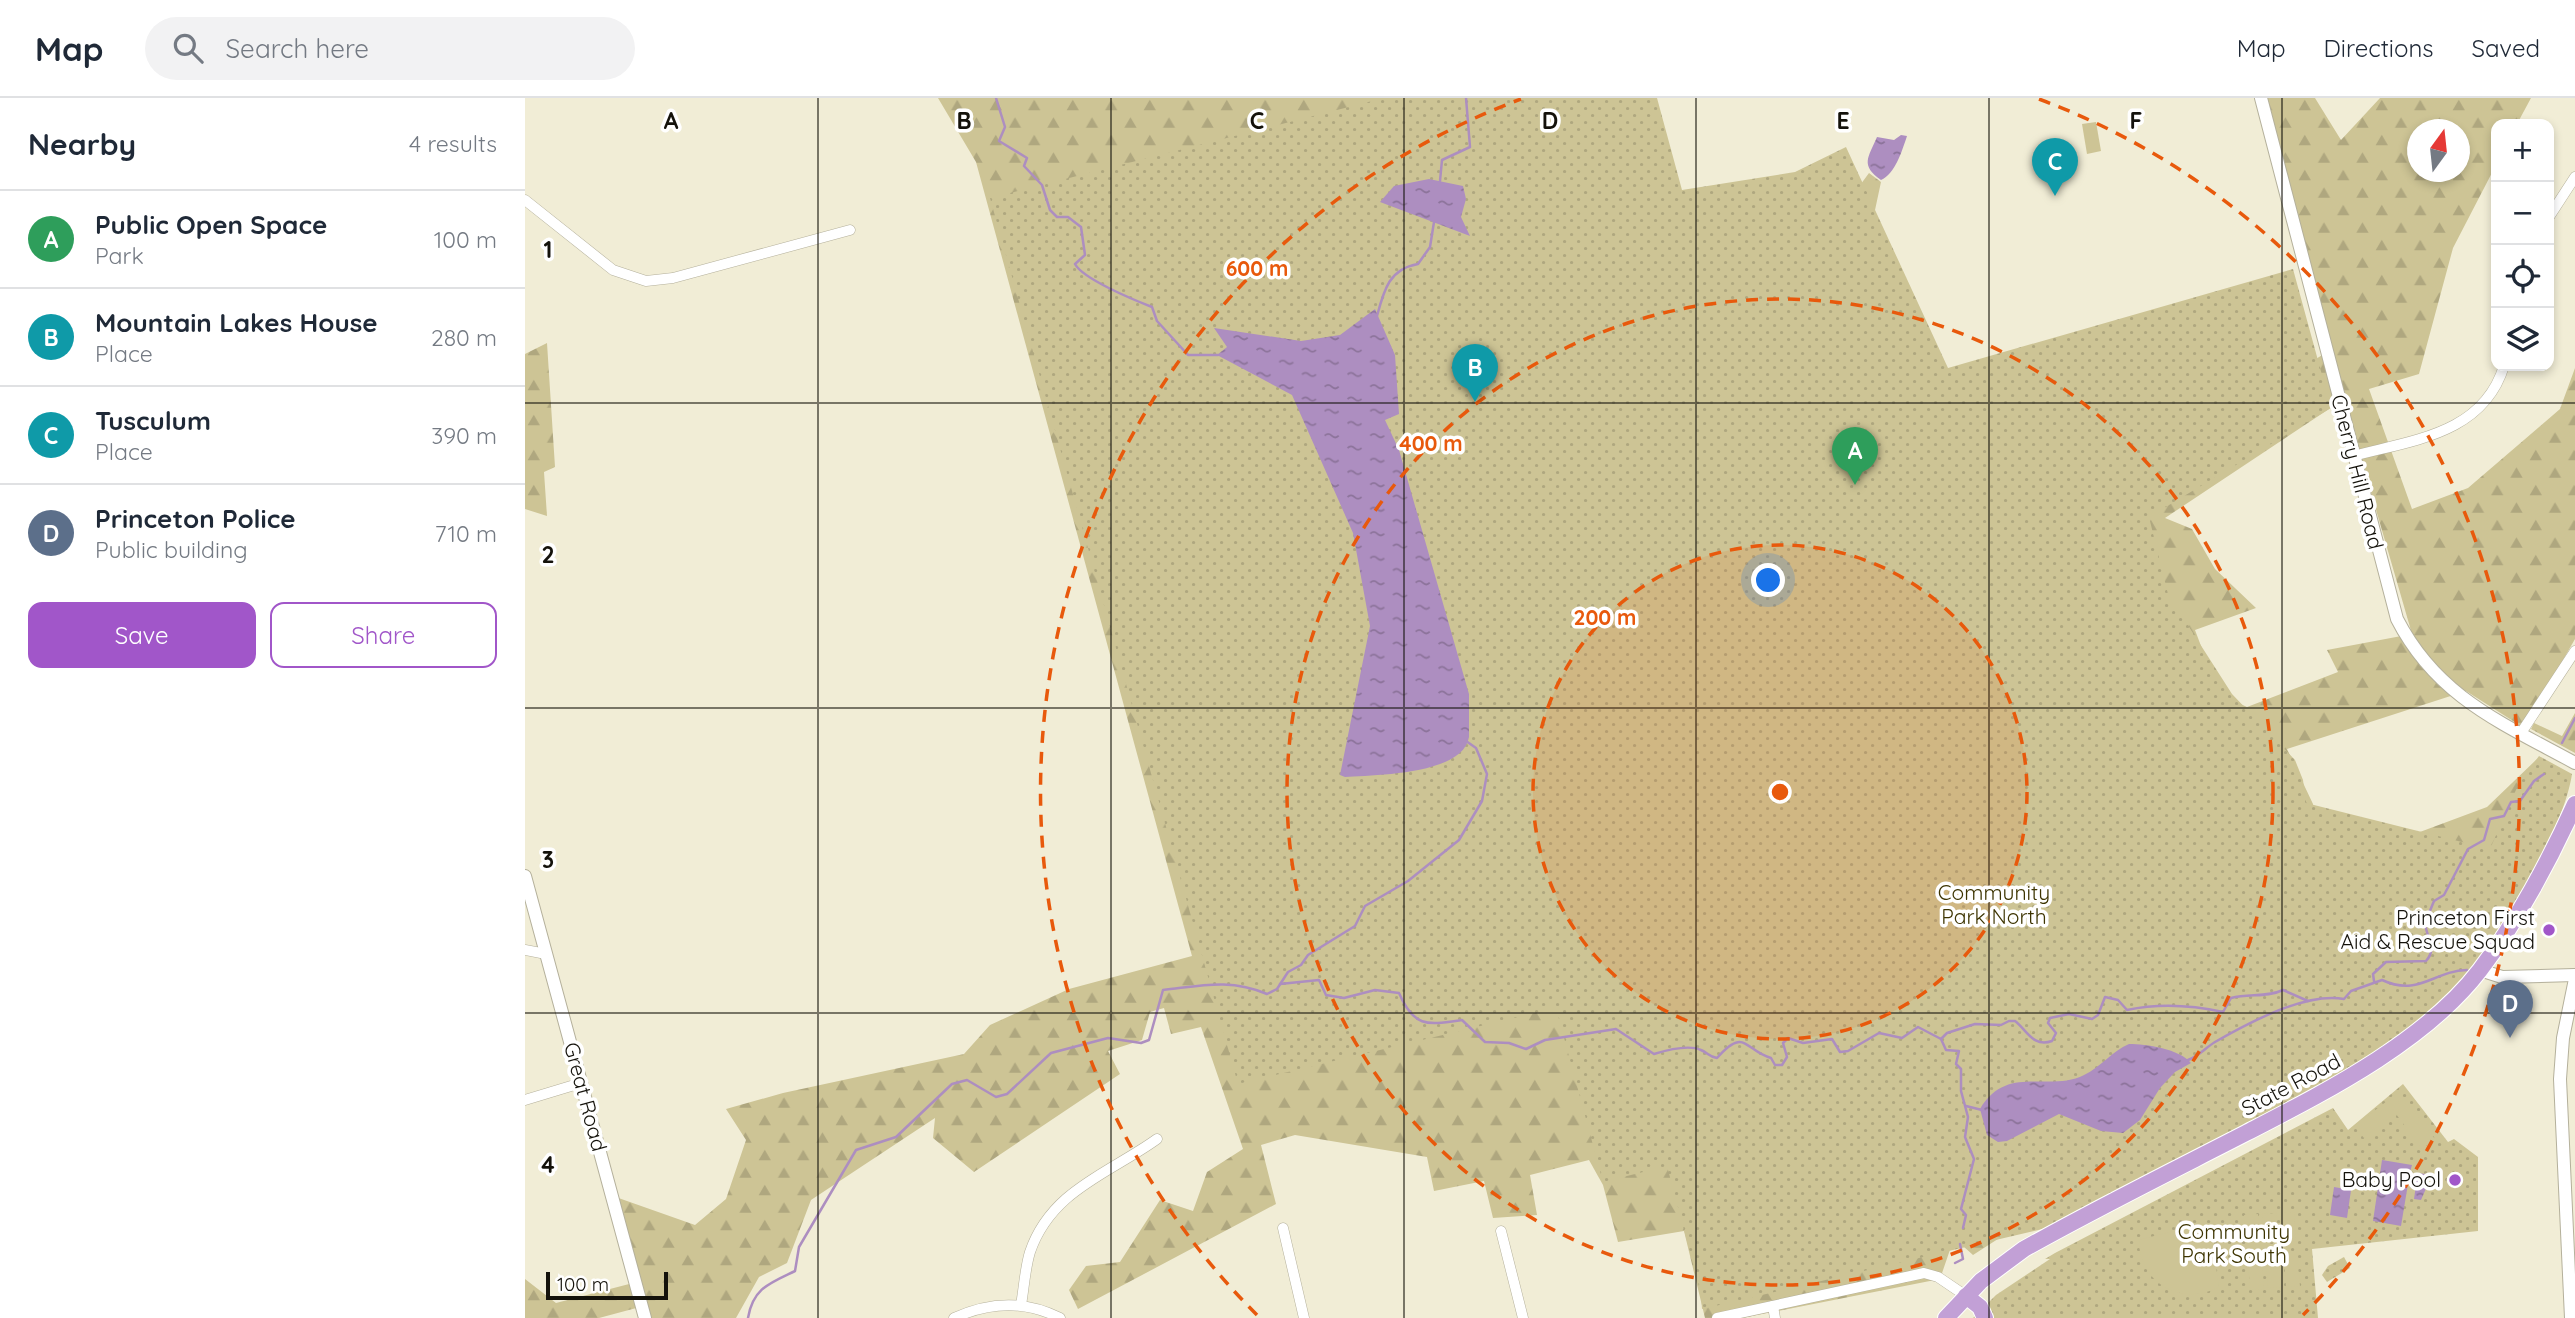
<!DOCTYPE html>
<html lang="en">
<head>
<meta charset="utf-8">
<style>
  :root { --surface:#fff; --page:#f2f2f3; --text:#1f2937; --muted:#747a83; --line:#e0e1e3; --accent:#a156c9 }
  body { margin:0; font-family:Quicksand,sans-serif; background:var(--page); color:var(--text) }
  .controls { position:absolute; right:21px; top:21px; display:grid; overflow:hidden; border-radius:14px; box-shadow:0 4px 10px #0003 }
  .controls button { width:63px; height:63px; display:grid; place-items:center; padding:0; border:0; border-bottom:2px solid var(--line); background:var(--surface); color:var(--text); font:35px sans-serif }
  .compass { position:absolute; left:1882px; top:21px; width:63px; height:63px; border-radius:50%; background:var(--surface); box-shadow:0 4px 10px #0003; rotate:15deg }
  .scale { position:absolute; left:21px; bottom:18px; width:122px; box-sizing:border-box; padding-left:7px; border:4px solid #14120b; border-top:0; font-size:19px; line-height:24px; white-space:nowrap; color:#14120b; -webkit-text-stroke:5px #fff; paint-order:stroke }
  .you { position:absolute; left:1244px; top:483px; width:24px; height:24px; margin:-18px; border:5px solid #fff; border-radius:50%; background:#1a73e8; box-shadow:0 0 0 10px #1a73e833 }
  .badge { display:grid; place-items:center; width:46px; height:46px; border-radius:50%; background:var(--accent); color:#fff; font-size:23px; font-weight:700 }
  .pin { position:absolute; translate:-50% -58px; filter:drop-shadow(0 2px 4px #0008) }
  .pin::after { content:''; position:absolute; top:37px; width:24px; height:21px; background:inherit; clip-path:polygon(0 0,100% 0,50% 100%) }
  .list { margin:0; padding:0; list-style:none }
  h2 { display:flex; justify-content:space-between; align-items:center; height:91px; margin:0; padding:0 28px; font-size:30px }
  h2 small { font-size:23px; font-weight:400; color:var(--muted) }
  .list li { display:grid; grid-template-columns:46px 1fr auto; gap:21px; align-items:center; box-sizing:border-box; height:98px; padding:0 28px; border-top:2px solid var(--line) }
  .list b { display:block; font-size:26px; white-space:nowrap }
  .list p { margin:0; font-size:23px; white-space:nowrap; color:var(--muted) }
  .list em { font-size:23px; font-style:normal; color:var(--muted) }
  .actions { display:flex; gap:14px; padding:21px 28px }
  .actions a { flex:1; padding:16px 0; border:2px solid var(--accent); border-radius:14px; text-align:center; font-size:24px; color:var(--accent) }
  .actions .main { background:var(--accent); color:#fff }
  .icon { flex:none; width:38px; height:38px; fill:none; stroke:currentColor; stroke-width:2; stroke-linecap:round; stroke-linejoin:round }
  .map { position:relative; flex:none; width:2050px; height:1220px; overflow:hidden }
  header { display:flex; align-items:center; gap:42px; box-sizing:border-box; height:98px; padding:0 35px; background:var(--surface); border-bottom:2px solid var(--line) }
  header strong { font-size:33px }
  nav { display:flex; gap:38px; margin-inline-start:auto; font-size:24px }
  .search { width:490px; height:63px; background:var(--page); display:flex; align-items:center; gap:18px; box-sizing:border-box; padding:0 24px; border-radius:38px; color:var(--muted); font-size:26px }
  main { display:flex }
  aside { flex:1; background:var(--surface) }
  .map>svg:first-child { display:block }
</style>
</head>
<body>
<header>
<strong>Map</strong>
<div class="search"><svg class="icon" aria-label="search" viewBox="0 0 24 24"><circle cx="10" cy="10" r="6"/><path d="M15 15l6 6"/></svg>Search here</div>
<nav><a>Map</a><a>Directions</a><a>Saved</a></nav>
</header>
<main>
<aside>
<h2>Nearby<small>4 results</small></h2>
<ul class="list">
<li><span class="badge" style="background:#2e9e5b">A</span><div><b>Public Open Space</b><p>Park</p></div><em>100 m</em></li>
<li><span class="badge" style="background:#0f9aa8">B</span><div><b>Mountain Lakes House</b><p>Place</p></div><em>280 m</em></li>
<li><span class="badge" style="background:#0f9aa8">C</span><div><b>Tusculum</b><p>Place</p></div><em>390 m</em></li>
<li><span class="badge" style="background:#5c6f8a">D</span><div><b>Princeton Police</b><p>Public building</p></div><em>710 m</em></li>
</ul>
<div class="actions"><a class="main">Save</a><a>Share</a></div>
</aside>
<div class="map">
<svg width="2050" height="1220" viewBox="0 0 2050 1220">
  <defs>
    <pattern id="forest-firs" width="22" height="20" patternUnits="userSpaceOnUse" patternTransform="scale(1.75)"><rect width="22" height="20" fill="#cdc495"/><path d="M5 1l3.5 6h-7zM16 11l3.5 6h-7z" fill="#afa77f"/></pattern>
    <pattern id="park-dots" width="8" height="8" patternUnits="userSpaceOnUse" patternTransform="scale(1.75)"><rect width="8" height="8" fill="#cdc495"/><path d="M2 2h.1M6 6h.1" fill="none" stroke="#afa77f" stroke-width="1.8" stroke-linecap="round"/></pattern>
    <pattern id="water-ripples" width="26" height="14" patternUnits="userSpaceOnUse" patternTransform="scale(1.75)"><rect width="26" height="14" fill="#ad8ec0"/><path d="M2 4q2-2 4 0t4 0M15 11q2-2 4 0t4 0" fill="none" stroke="#8c739a"/></pattern>
  </defs>
  <rect width="100%" height="100%" fill="#f1edd6"/>
  <g fill="url(#forest-firs)" fill-rule="evenodd">
    <path d="M413,0H1062L1215,250L1344,75L1356,84L1334,187L1443,480L1802,254L1737,0H1790L1816,42L1855,0H2006L1992,26H1971V67L1928,150L1894,276L1844,291L1887,411L1943,390L2035,311L2050,270V541L1999,630L1941,593L1762,651L1788,706L1789,719L1868,744L1962,709L2012,661L1954,832L1448,1157L1429,1140L1415,1181L1217,1220H1180L1159,1133L1093,1144L1078,1087L1064,1062L1005,1077L1012,1117L968,1120L959,1083L909,1093L902,1059L770,1037L736,1047L751,1106L553,1211L544,1192L561,1168L595,1164L635,1102L668,1113L682,1074L718,1051L676,929L646,936L639,910L625,914L617,942L583,953L595,976L449,1074L408,1040L410,1020L286,1102L262,1165L234,1179L211,1220H119L115,1209L74,1220H0V1181L31,1205L108,1185L85,1097L170,1127L201,1101L221,1042L201,1011L258,995L439,956L465,927L544,891L667,858L451,64ZM1892,32H1934V74H1892ZM1819,301L1887,536L1802,552L1813,574L1722,609L1694,596L1670,532L1731,510L1690,471L1667,431L1640,420Z"/>
    <polygon points="22,245 30,369 19,374 22,418 0,411 0,256"/>
    <polygon points="2050,615 2050,655 2006,631 2009,625 2037,638"/>
  </g>
  <g fill="url(#park-dots)">
    <path d="M859,0H1132L1157,92L1270,74L1321,49L1423,270L1768,171L1806,310L1624,419L1643,496L1707,596L1770,662L1778,682L1781,705L1965,751L1994,685L2014,658L2047,676C2039,730 1977,841 1939,881C1910,912 1874,938 1840,963L1530,1128L1177,1211L1176,1196L1142,1068L1078,1084L1031,910L713,986L465,100Z"/>
    <polygon points="1878,986 1923,1044 1929,1041 1953,1059 1953,1133 1787,1151 1793,1220 1448,1220 1471,1197 1525,1161 1520,1161 1530,1155 1808,1010 1823,1032"/>
    <polygon points="1819,1159 1825,1170 1802,1184 1797,1177 1803,1168"/>
  </g>
  <g fill="#cdc495">
    <polygon points="1571,24 1576,53 1562,56 1557,26"/>
    <polygon points="1874,994 1910,1041 1897,1051 1871,1016 1839,1040 1829,1028"/>
    <polygon points="1769,1114 1771,1143 1757,1144 1755,1115"/>
    <polygon points="1751,1115 1753,1144 1739,1145 1737,1116"/>
    <polygon points="1733,1116 1735,1146 1722,1147 1719,1117"/>
    <path d="M1678,1125L1685,1129L1694,1189C1656,1209 1614,1185 1614,1142Z"/>
    <polygon points="1772,1158 1775,1188 1761,1189 1759,1160"/>
    <polygon points="1754,1160 1757,1189 1743,1190 1741,1161"/>
    <polygon points="1737,1161 1739,1191 1725,1192 1723,1162"/>
  </g>
  <g fill="url(#water-ripples)">
    <path d="M1376,37L1382,38C1377,53 1370,76 1356,82C1335,67 1343,60 1352,39L1369,42Z"/>
    <polygon points="904,81 938,88 941,101 936,119 945,138 855,104 869,88"/>
    <path d="M850,211L870,257L874,316L860,322L874,352L944,596V639C938,677 849,677 820,679L815,677L845,528L828,435L767,297L692,257L702,249L689,230L776,243L815,237Z"/>
    <path d="M1604,946C1621,946 1655,951 1666,965L1650,974L1635,990L1615,1022L1598,1035L1576,1033L1534,1016L1482,1043L1473,1044L1462,1037L1455,1011C1482,965 1524,995 1559,977C1576,969 1587,953 1604,946Z"/>
    <polygon points="1857,1062 1887,1067 1883,1081 1893,1083 1894,1075 1900,1076 1903,1086 1896,1102 1889,1101 1891,1087 1883,1086 1876,1128 1848,1123"/>
    <polygon points="1809,1089 1826,1092 1822,1120 1805,1117"/>
  </g>
  <g fill="none" stroke-linecap="round" stroke-linejoin="round">
    <g stroke="#ad8ec0" stroke-width="2.5">
      <path d="M471,0L480,29L474,43L502,60L499,68L517,87L525,112L532,119H543L556,129L560,157L550,166C558,181 609,202 627,209L632,223L663,257H693"/>
      <polyline points="915,83 917,62 945,49 941,0"/>
      <path d="M852,218C859,192 864,171 893,166L905,149L909,124"/>
      <polyline points="2037,645 2050,620"/>
      <path d="M1849,883L1848,876L1861,864L1901,863C1913,850 1901,839 1900,825L1909,803L1919,797L1943,751L1959,742L1965,721L1979,718L1986,704L1995,703L2009,683L2019,676"/>
      <path d="M755,886L794,882L801,897L819,900L850,892L874,895C889,930 902,927 937,922L960,944L984,945L1001,951L1020,942L1091,931L1129,956C1142,952 1163,946 1176,952C1183,955 1184,959 1192,960C1220,928 1220,953 1246,960L1250,967H1257L1262,959L1258,945L1263,940L1278,945L1307,941L1315,954L1323,953L1354,935L1377,940L1393,929L1416,941L1422,935L1450,926L1476,927L1484,923H1490C1502,932 1508,950 1527,943L1531,935L1523,925L1525,920L1544,916L1567,921L1573,917L1580,899L1593,902L1602,912C1635,905 1666,907 1698,914L1706,900C1724,895 1741,900 1758,892L1783,903"/>
      <polyline points="1416,941 1421,952 1434,953 1431,966 1436,971 1436,993 1443,1019 1440,1039 1449,1061 1436,1111 1441,1117 1438,1130"/>
      <path d="M1663,962C1674,958 1680,950 1690,944C1725,924 1781,894 1819,901L1826,893L1857,882C1894,899 1908,873 1942,872"/>
      <polyline points="1441,1008 1457,1012"/>
      <polyline points="1430,1165 1438,1161 1435,1146"/>
      <path d="M223,1220C228,1190 245,1185 270,1173L274,1149L331,1052L371,1039L427,986L442,982L471,999L482,996L526,955L583,940L616,945L624,942L638,892C675,888 705,880 742,896L752,891L763,874L776,867L783,857L830,828L840,808L883,783L934,742L957,703L962,676L951,650L941,643"/>
    </g>
    <g stroke="#b4b09b" stroke-width="11">
      <g id="minor">
        <polyline points="0,102 88,172 121,183 148,180 325,132"/>
        <polyline points="2024,119 2050,79"/>
        <path d="M1828,358C1888,342 1958,336 1979,268"/>
        <polyline points="1996,635 2050,553"/>
        <polyline points="0,852 21,856"/>
        <polyline points="0,1002 56,985"/>
        <polyline points="758,1130 779,1220"/>
        <polyline points="976,1133 998,1220"/>
        <path d="M496,1207C499,1190 500,1170 505,1154C526,1092 585,1075 632,1041"/>
        <polyline points="1248,1208 1250,1220"/>
        <path d="M429,1220C464,1204 500,1202 535,1220"/>
        <polyline points="1192,1220 1399,1175 1413,1179 1441,1198"/>
      </g>
    </g>
    <g stroke="#b4b09b" stroke-width="14">
      <g id="tertiary">
        <path d="M1736,0L1872,521C1912,599 1977,625 2050,665"/>
        <polyline points="0,778 120,1220"/>
        <polyline points="1955,872 1977,879 2050,877"/>
        <polyline points="2046,1220 2035,981 2038,940 2050,881"/>
      </g>
    </g>
    <g stroke="#fff" stroke-width="18">
      <g id="trunk">
        <polyline points="1441,1198 1455,1209 1460,1220"/>
        <path d="M1421,1220L1456,1183L1499,1151C1572,1110 1647,1073 1721,1035C1800,994 1900,944 1955,872C1991,825 2026,760 2050,706"/>
      </g>
    </g>
    <use href="#minor" stroke="#fff" stroke-width="10"/>
    <use href="#tertiary" stroke="#fff" stroke-width="12"/>
    <use href="#trunk" stroke="#c2a0d6" stroke-width="16"/>
  </g>
  <path fill="none" stroke="#14120b" stroke-width="2" stroke-opacity="0.55" d="M293,0V1220M586,0V1220M879,0V1220M1171,0V1220M1464,0V1220M1757,0V1220M0,305H2050M0,610H2050M0,915H2050"/>
  <circle cx="1255" cy="694" r="247" fill="#e8590c" fill-opacity=".12"/>
  <g fill="none" stroke="#e8590c" stroke-width="3.5" stroke-dasharray="12 9">
    <circle cx="1255" cy="694" r="247"/>
    <circle cx="1255" cy="694" r="493"/>
    <path d="M732 1217A740 740 0 0 1 996 1M1514 1A740 740 0 0 1 1778 1217"/>
  </g>
  <g fill="#a156c9" stroke="#fff" stroke-width="2.5">
    <circle cx="2024" cy="832" r="7"/>
    <circle cx="1930" cy="1082" r="7"/>
  </g>
  <g text-anchor="middle" stroke-width="7" stroke-linejoin="round" paint-order="stroke">
    <g font-size="21" fill="#14120b" stroke="#fff">
      <text transform="translate(1832 374) rotate(76)" y="7">Cherry Hill Road</text>
      <text transform="translate(1766 987) rotate(-28)" y="7">State Road</text>
      <text transform="translate(60 999) rotate(75)" y="7">Great Road</text>
    </g>
    <g font-size="21" fill="#3d3401" stroke="#fff">
      <text x="1469" y="802">Community<tspan x="1469" dy="24">Park North</tspan></text>
      <text x="1709" y="1141">Community<tspan x="1709" dy="24">Park South</tspan></text>
    </g>
    <g font-size="21" fill="#14120b" stroke="#fff" text-anchor="end">
      <text x="2010" y="827">Princeton First<tspan x="2010" dy="24">Aid &amp; Rescue Squad</tspan></text>
      <text x="1916" y="1089">Baby Pool</text>
    </g>
  </g>
  <g font-size="23" text-anchor="middle" font-weight="bold" fill="#14120b" stroke="#fff" stroke-width="7" stroke-linejoin="round" paint-order="stroke">
    <text x="146" y="31">A</text>
    <text x="439" y="31">B</text>
    <text x="732" y="31">C</text>
    <text x="1025" y="31">D</text>
    <text x="1318" y="31">E</text>
    <text x="1611" y="31">F</text>
    <text x="23" y="160">1</text>
    <text x="23" y="465">2</text>
    <text x="23" y="770">3</text>
    <text x="23" y="1075">4</text>
  </g>
  <circle cx="1255" cy="694" r="10" fill="#e8590c" stroke="#fff" stroke-width="3.5"/>
  <g font-size="21" text-anchor="middle" font-weight="bold" fill="#e8590c" stroke="#fff" stroke-width="7" stroke-linejoin="round" paint-order="stroke">
    <text x="732" y="178">600 m</text>
    <text x="906" y="353">400 m</text>
    <text x="1080" y="527">200 m</text>
  </g>
</svg>
<div class="controls">
<button>+</button>
<button>−</button>
<button><svg class="icon" aria-label="locate" viewBox="0 0 24 24"><circle cx="12" cy="12" r="6"/><path d="M12 2v4M12 18v4M2 12h4M18 12h4"/></svg></button>
<button><svg class="icon" aria-label="layers" viewBox="0 0 24 24"><path d="M12 4l9 5-9 5-9-5zM3 14l9 5 9-5"/></svg></button>
</div>
<svg class="compass" viewBox="-18 -18 36 36"><path d="M0-13l5 13h-10z" fill="#e53935"/><path d="M0 13l5-13h-10z" fill="#747a83"/></svg>
<div class="scale">100 m</div>
<div class="you"></div>
<div class="pin badge" style="left:1330px;top:387px;background:#2e9e5b">A</div>
<div class="pin badge" style="left:950px;top:304px;background:#0f9aa8">B</div>
<div class="pin badge" style="left:1530px;top:98px;background:#0f9aa8">C</div>
<div class="pin badge" style="left:1985px;top:940px;background:#5c6f8a">D</div>
</div>
</main>
</body>
</html>
